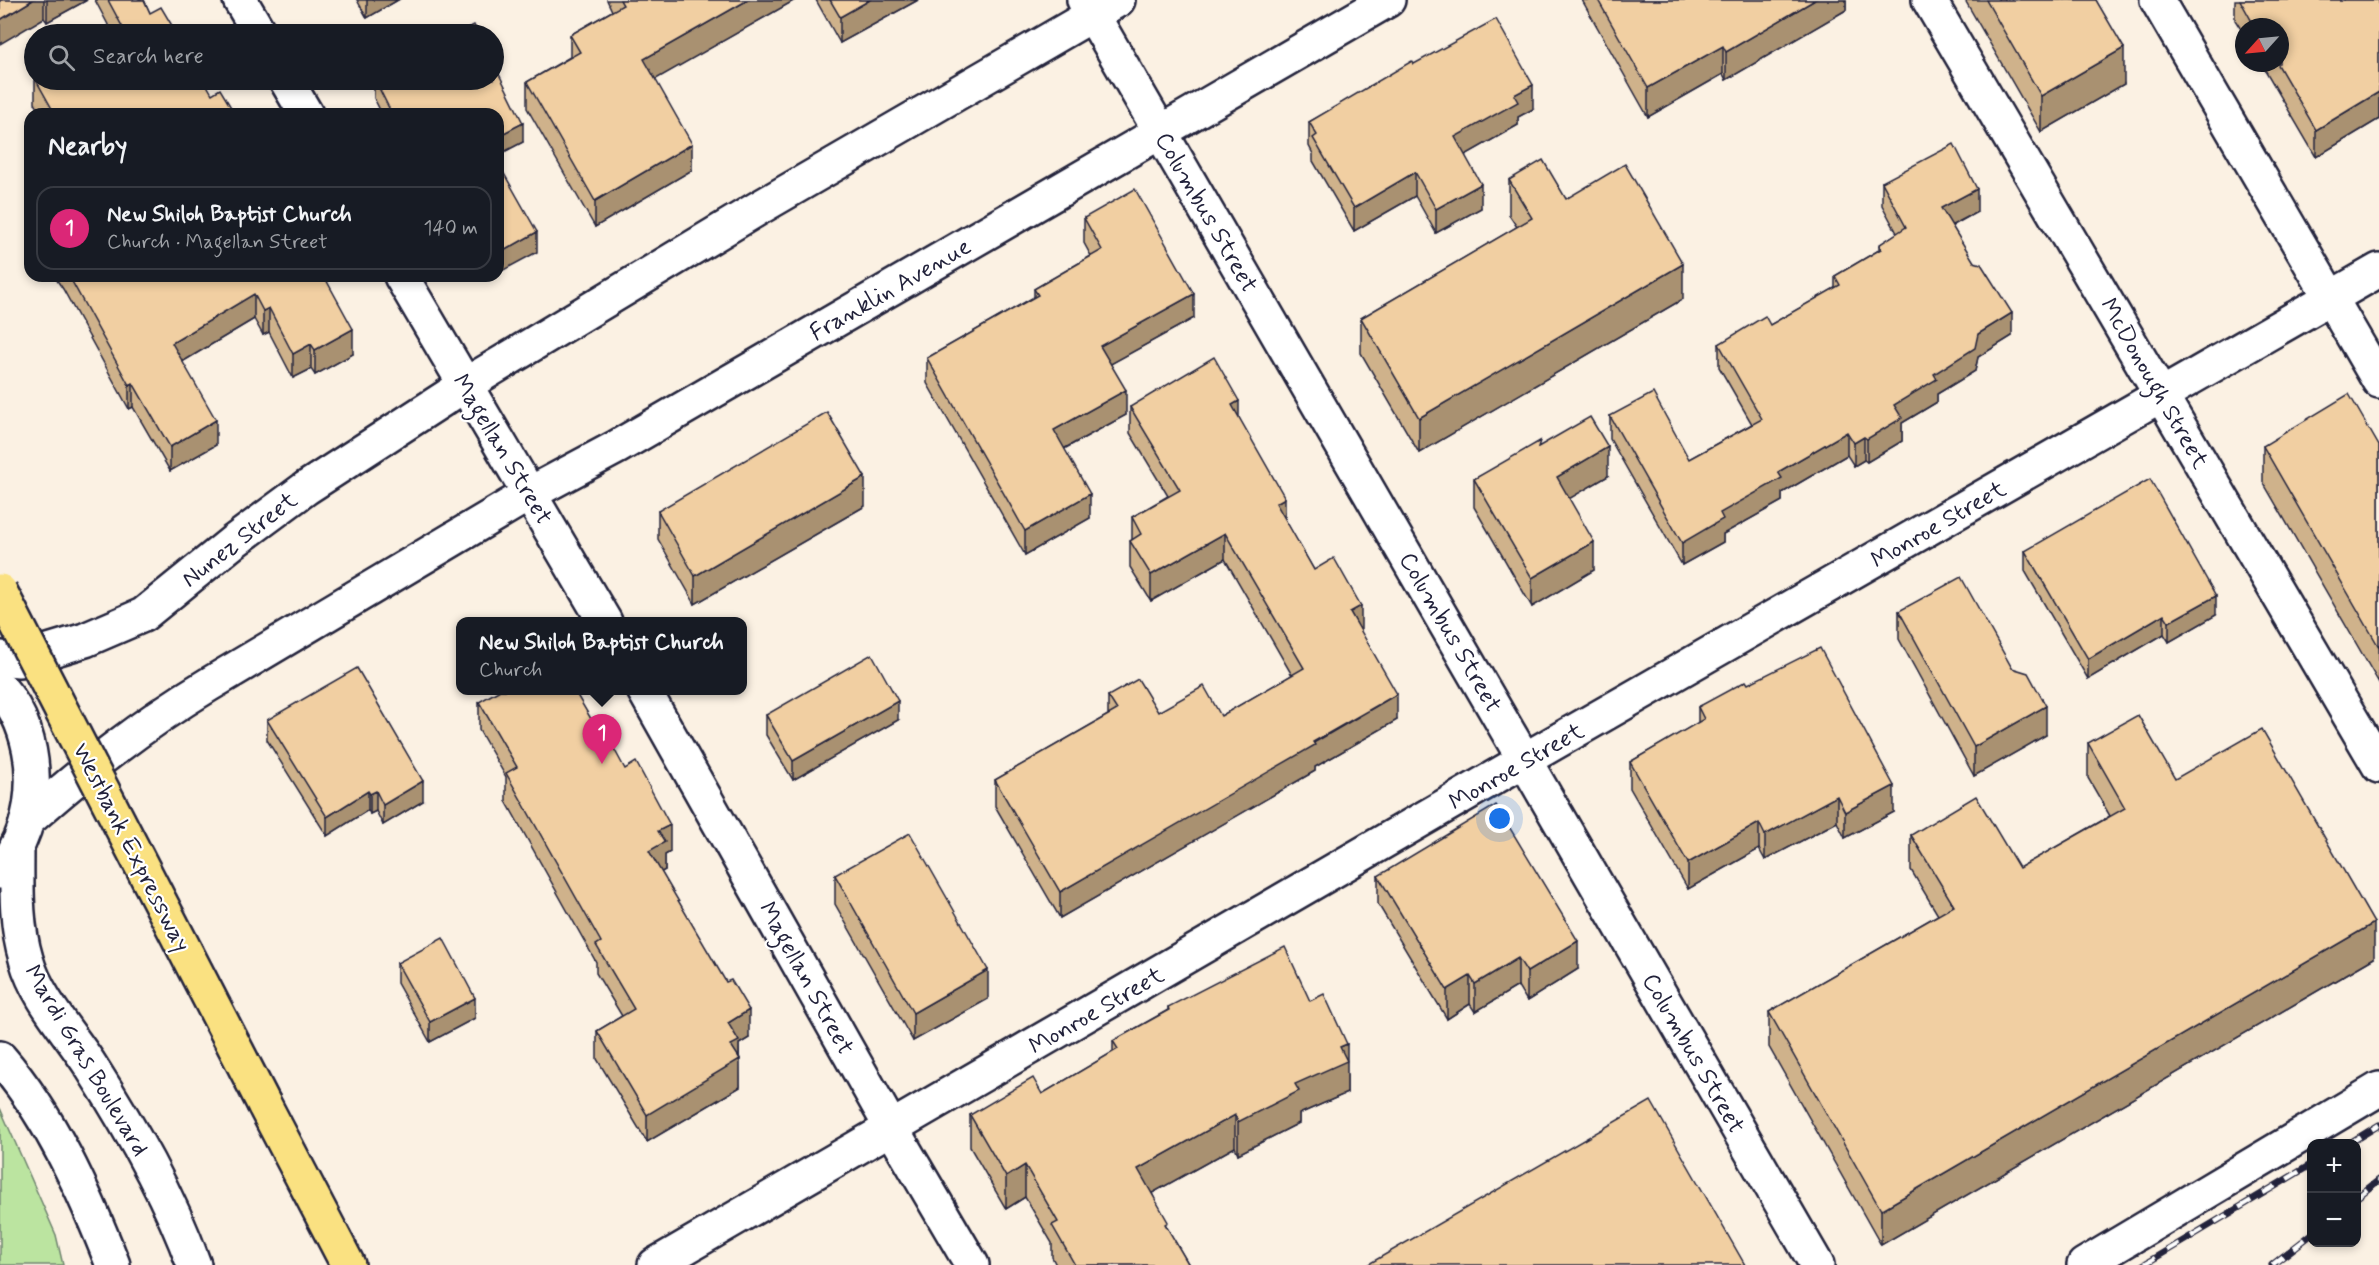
<!DOCTYPE html>
<html lang="en">
<head>
<meta charset="utf-8">
<style>
  :root { --surface:#171b24; --page:#20242c; --text:#f1f3f6; --muted:#9ea1a6; --line:#363941; --accent:#db2777 }
  body { margin:0; font-family:Mynerve,sans-serif; background:var(--page); color:var(--text) }
  .controls { position:absolute; right:18px; bottom:18px; display:grid; overflow:hidden; border-radius:12px; box-shadow:0 3px 9px #0003 }
  .controls button { width:54px; height:54px; display:grid; place-items:center; padding:0; border:0; border-bottom:2px solid var(--line); background:var(--surface); color:var(--text); font:30px sans-serif }
  .compass { position:absolute; left:2235px; top:18px; width:54px; height:54px; border-radius:50%; background:var(--surface); box-shadow:0 3px 9px #0003; rotate:243deg }
  .you { position:absolute; left:1500px; top:819px; width:21px; height:21px; margin:-15px; border:4px solid #fff; border-radius:50%; background:#1a73e8; box-shadow:0 0 0 9px #1a73e833 }
  .badge { display:grid; place-items:center; width:39px; height:39px; border-radius:50%; background:var(--accent); color:#fff; font-size:20px; font-weight:700 }
  .pin { position:absolute; translate:-50% -50px; filter:drop-shadow(0 2px 3px #0008) }
  .pin::after { content:''; position:absolute; top:32px; width:21px; height:18px; background:inherit; clip-path:polygon(0 0,100% 0,50% 100%) }
  .popup { position:absolute; left:456px; top:617px; width:291px; height:78px; box-sizing:border-box; display:grid; place-content:center; border-radius:12px; background:var(--surface); filter:drop-shadow(0 2px 4px #0005); font-size:20px; white-space:nowrap; color:var(--muted) }
  .popup b { font-size:22px; color:var(--text) }
  .popup::after { content:''; position:absolute; left:50%; top:100%; margin-left:-12px; border:12px solid transparent; border-top-color:var(--surface) }
  .list { margin:0; padding:0; list-style:none }
  h2 { display:flex; justify-content:space-between; align-items:center; height:78px; margin:0; padding:0 24px; font-size:26px }
  h2 small { font-size:20px; font-weight:400; color:var(--muted) }
  .list li { display:grid; grid-template-columns:39px 1fr auto; gap:18px; align-items:center; box-sizing:border-box; height:84px; margin:0 12px 12px; padding:0 12px; border:2px solid var(--line); border-radius:18px }
  .list b { display:block; font-size:22px; white-space:nowrap }
  .list p { margin:0; font-size:20px; white-space:nowrap; color:var(--muted) }
  .list em { font-size:20px; font-style:normal; color:var(--muted) }
  .icon { flex:none; width:33px; height:33px; fill:none; stroke:currentColor; stroke-width:2; stroke-linecap:round; stroke-linejoin:round }
  .map { position:relative; flex:none; width:2379px; height:1265px; overflow:hidden }
  .search { position:absolute; background:var(--surface); box-shadow:0 3px 9px #0003; left:24px; top:24px; width:480px; height:66px; display:flex; align-items:center; gap:15px; box-sizing:border-box; padding:0 21px; border-radius:33px; color:var(--muted); font-size:22px }
  .panel { position:absolute; background:var(--surface); box-shadow:0 3px 9px #0003; left:24px; top:108px; width:480px; height:174px; border-radius:18px }
  .map>svg:first-child { display:block }
</style>
</head>
<body>
<div class="map">
<svg width="2379" height="1265" viewBox="0 0 2379 1265">
  <rect width="100%" height="100%" fill="#fbf1e3"/>
  <filter id="ink" filterUnits="userSpaceOnUse"><feTurbulence type="fractalNoise" baseFrequency=".0167" numOctaves="2"/><feDisplacementMap in="SourceGraphic" scale="12" xChannelSelector="R" yChannelSelector="G"/><feConvolveMatrix kernelMatrix="1 2 1 2 8 2 1 2 1" color-interpolation-filters="sRGB"/></filter>
  <g filter="url(#ink)">
    <polygon fill="#bbe4a0" stroke="#6e836e" stroke-width="1.5" points="0,1108 56,1235 63,1265 0,1265"/>
    <g fill="none" stroke-linecap="round" stroke-linejoin="round">
      <g stroke="#22223b" stroke-width="38">
        <g id="minor">
          <polyline points="240,0 260,34"/>
          <polyline points="1084,0 1817,1265"/>
          <polyline points="1929,0 2379,766"/>
          <polyline points="2157,0 2379,381"/>
          <polyline points="286,80 306,114"/>
          <polyline points="401,276 605,622"/>
          <polyline points="644,690 892,1129 972,1265"/>
          <polyline points="655,1265 1526,759 2379,270"/>
          <polyline points="2084,1265 2379,1089"/>
        </g>
      </g>
      <g stroke="#22223b" stroke-width="38">
        <g id="tertiary">
          <path d="M17,846C17,884 15,923 26,959C37,999 70,1033 92,1068C131,1129 169,1195 194,1265"/>
          <path d="M0,1058C51,1117 85,1193 113,1265"/>
        </g>
      </g>
      <g stroke="#22223b" stroke-width="38">
        <g id="secondary">
          <polyline points="0,658 19,660 85,640 143,615 233,542 306,488 465,385 757,209 1118,0"/>
          <path d="M0,688C43,737 43,823 0,872"/>
          <path d="M27,821C86,769 140,726 208,685L529,494L617,447L1388,0"/>
        </g>
      </g>
      <g stroke="#22223b" stroke-width="38">
        <polyline id="motorway" points="264,1104 348,1265"/>
      </g>
      <use href="#minor" stroke="#fff" stroke-width="33"/>
      <use href="#tertiary" stroke="#fff" stroke-width="33"/>
      <use href="#secondary" stroke="#fff" stroke-width="33"/>
      <use href="#motorway" stroke="#fae181" stroke-width="33"/>
      <g stroke="#22223b" stroke-width="7">
        <g id="rail">
          <polyline points="2348,1144 2379,1125"/>
          <polyline points="2356,1198 2379,1180"/>
          <polyline points="2143,1265 2312,1164"/>
          <polyline points="2272,1265 2312,1234"/>
        </g>
      </g>
      <use href="#rail" stroke="#fff" stroke-width="4.5" stroke-dasharray="14" stroke-linecap="butt"/>
      <g stroke="#22223b" stroke-width="38" stroke-linecap="butt">
        <polyline id="motorway-bridge" points="0,591 264,1104"/>
      </g>
      <use href="#motorway-bridge" stroke="#fae181" stroke-width="33"/>
    </g>
    <g fill="#cfb28b" stroke="#22223b" stroke-width="1.5">
      <polygon points="0,0 87,0 47,22 44,18"/>
      <polygon points="95,0 144,0 150,13 113,34"/>
      <polygon points="357,0 398,0 367,18"/>
      <polygon points="607,0 795,0 655,79 692,170 595,227 527,108 527,82 570,57 570,35 612,11"/>
      <polygon points="816,0 918,0 840,43"/>
      <polygon points="1582,0 1846,0 1846,10 1726,80 1723,74 1648,117"/>
      <polygon points="1965,0 2096,0 2124,84 2041,132"/>
      <polygon points="2235,0 2379,0 2379,119 2316,157 2261,63 2280,63 2280,27 2244,27 2244,34 2235,20"/>
      <polygon points="1414,64 1533,109 1518,117 1518,125 1465,155 1481,208 1436,233 1415,196 1354,231 1313,161 1313,154 1309,146 1309,122"/>
      <polygon points="35,80 212,94 235,114 41,114 35,103"/>
      <polygon points="374,80 494,80 523,142 498,155 498,114 382,114 374,98"/>
      <polygon points="1509,180 1566,199 1683,299 1419,453 1361,353 1361,318 1517,227 1509,215"/>
      <polygon points="1882,182 1977,212 1952,226 2012,336 1978,357 1975,371 1937,394 1937,402 1902,423 1902,441 1867,462 1864,460 1854,466 1847,455 1782,493 1782,501 1723,534 1723,542 1682,565 1610,439 1610,416 1689,459 1752,424 1719,367 1719,344 1770,325 1835,288 1835,276 1879,250 1879,245 1897,233 1882,205"/>
      <polygon points="1084,218 1194,318 1110,364 1126,415 1064,449 1090,518 1025,555 927,383 927,358 1034,297 1034,289 1091,256 1084,243"/>
      <polygon points="54,276 324,276 353,354 315,375 311,369 293,378 269,332 263,335 254,319 182,362 216,445 170,471 133,407 129,409 63,289"/>
      <polygon points="1130,407 1239,418 1285,520 1314,570 1361,632 1397,720 1315,767 1315,771 1060,918 995,806 995,780 1108,715 1108,696 1158,712 1221,716 1292,675 1225,559 1151,601 1130,567 1130,541 1132,540 1132,517 1168,496 1130,433"/>
      <polygon points="1540,446 1608,476 1569,498 1594,570 1532,607 1474,507 1474,479"/>
      <polygon points="2263,446 2379,446 2379,683 2263,482"/>
      <polygon points="865,506 695,604 658,539 658,511"/>
      <polygon points="2025,551 2216,615 2169,642 2164,634 2088,679 2025,571"/>
      <polygon points="1899,611 2046,735 1974,776 1899,639"/>
      <polygon points="1748,684 1894,812 1845,838 1837,822 1765,860 1759,849 1688,889 1630,788 1630,762 1698,723 1698,707"/>
      <polygon points="479,702 670,852 665,855 665,870 661,872 749,1038 739,1044 740,1087 647,1142 597,1059 597,1031 622,1016 596,973 596,962 506,801 506,777 479,730"/>
      <polygon points="766,715 898,720 793,780 766,735"/>
      <polygon points="267,720 423,801 383,825 376,811 370,814 368,810 327,836 267,740"/>
      <polygon points="2088,743 2175,779 2374,958 1881,1245 1769,1047 1769,1012 1938,915 1911,870 1911,835 2019,868 2110,816 2088,778"/>
      <polygon points="835,875 988,999 913,1041 835,904"/>
      <polygon points="1378,876 1578,969 1527,1001 1518,986 1475,1012 1470,1004 1447,1019 1378,904"/>
      <polygon points="397,963 475,1018 430,1042 397,983"/>
      <polygon points="1310,1001 1347,1076 1347,1093 1299,1114 1299,1123 1238,1154 1235,1147 1152,1193 1168,1230 1189,1265 1056,1265 1052,1257 1052,1243 1025,1197 1006,1209 970,1147 970,1115 1042,1094 1113,1052 1113,1041 1168,1010 1168,1007"/>
    </g>
    <g fill="#a99171" stroke="#22223b" stroke-width="1.5">
      <polygon points="33,0 44,0 44,18 0,44 0,20"/>
      <polygon points="47,0 87,0 47,22"/>
      <polygon points="367,0 398,0 367,18"/>
      <polygon points="748,0 795,0 644,86 644,59"/>
      <polygon points="870,0 918,0 840,43 840,17"/>
      <polygon points="1815,0 1846,0 1846,10 1726,80 1726,52"/>
      <polygon points="1723,46 1723,74 1648,117 1648,88"/>
      <polygon points="2124,48 2124,84 2041,132 2041,96"/>
      <polygon points="1533,85 1533,109 1518,117 1518,125 1455,161 1455,137 1514,95"/>
      <polygon points="2379,92 2379,119 2316,157 2316,130"/>
      <polygon points="523,123 523,142 498,155 498,136"/>
      <polygon points="692,144 692,170 595,227 595,201"/>
      <polygon points="1415,172 1415,196 1354,231 1354,208"/>
      <polygon points="1481,184 1481,208 1436,233 1436,209"/>
      <polygon points="1977,189 1977,212 1941,231 1941,208"/>
      <polygon points="537,232 537,252 498,273 498,254"/>
      <polygon points="1683,264 1683,299 1419,453 1419,418"/>
      <polygon points="254,294 254,319 172,368 172,343"/>
      <polygon points="1194,294 1194,318 1100,370 1100,346"/>
      <polygon points="269,308 269,332 263,335 263,311"/>
      <polygon points="2012,313 2012,336 1978,357 1975,371 1937,394 1937,402 1902,423 1902,441 1867,462 1867,439 1894,405 1934,374 1978,334"/>
      <polygon points="353,329 353,354 315,375 315,350"/>
      <polygon points="311,344 311,369 293,378 293,354"/>
      <polygon points="133,383 133,407 129,409 129,385"/>
      <polygon points="1126,390 1126,415 1054,454 1054,430"/>
      <polygon points="1239,401 1239,427 1232,405"/>
      <polygon points="216,420 216,445 170,471 170,447"/>
      <polygon points="1847,432 1847,455 1782,493 1782,501 1723,534 1723,542 1682,565 1682,543 1720,513 1778,472"/>
      <polygon points="1864,437 1864,460 1854,466 1854,443"/>
      <polygon points="1608,447 1608,476 1557,506 1557,477"/>
      <polygon points="865,477 865,506 695,604 695,576"/>
      <polygon points="1090,494 1090,518 1025,555 1025,531"/>
      <polygon points="1285,498 1285,524 1276,503"/>
      <polygon points="1225,533 1225,559 1151,601 1151,575"/>
      <polygon points="1594,542 1594,570 1532,607 1532,578"/>
      <polygon points="2216,596 2216,615 2169,642 2169,622"/>
      <polygon points="1361,606 1361,632 1350,612"/>
      <polygon points="2164,614 2164,634 2088,679 2088,659"/>
      <polygon points="1397,694 1397,720 1315,767 1315,771 1060,918 1060,892"/>
      <polygon points="898,701 898,720 793,780 793,761"/>
      <polygon points="2046,706 2046,735 1974,776 1974,747"/>
      <polygon points="423,781 423,801 383,825 383,805"/>
      <polygon points="1894,786 1894,812 1845,838 1845,812"/>
      <polygon points="368,791 368,810 327,836 327,817"/>
      <polygon points="376,791 376,811 370,814 370,794"/>
      <polygon points="1837,796 1837,822 1765,860 1765,835"/>
      <polygon points="1759,823 1759,849 1688,889 1688,863"/>
      <polygon points="670,825 670,852 665,855 665,870 649,879 649,851 658,831"/>
      <polygon points="2374,923 2374,958 1881,1245 1881,1210"/>
      <polygon points="1578,941 1578,969 1527,1001 1527,972"/>
      <polygon points="1518,958 1518,986 1475,1012 1475,984"/>
      <polygon points="988,970 988,999 913,1041 913,1013"/>
      <polygon points="1470,976 1470,1004 1447,1019 1447,990"/>
      <polygon points="475,998 475,1018 430,1042 430,1022"/>
      <polygon points="749,1010 749,1038 739,1044 739,1060 740,1059 740,1087 647,1142 647,1115 728,1023"/>
      <polygon points="1347,1044 1347,1093 1299,1114 1299,1123 1238,1154 1238,1122 1295,1084 1340,1047"/>
      <polygon points="1235,1115 1235,1147 1138,1201 1138,1169"/>
      <polygon points="1025,1165 1025,1197 1006,1209 1006,1177"/>
    </g>
    <g fill="#f1cfa2" stroke="#22223b" stroke-width="1.5">
      <polygon points="0,0 33,0 0,20"/>
      <polygon points="108,0 144,0 150,13 161,7 177,34 113,34 123,28"/>
      <polygon points="620,0 748,0 644,59 692,144 595,201 527,82 580,52 570,35 623,5"/>
      <polygon points="830,0 870,0 840,17"/>
      <polygon points="1598,0 1815,0 1726,52 1723,46 1648,88"/>
      <polygon points="1986,0 2096,0 2124,48 2041,96"/>
      <polygon points="2240,0 2379,0 2379,92 2316,130 2277,63 2280,63 2280,27 2255,27"/>
      <polygon points="1496,19 1533,85 1514,95 1518,102 1455,137 1481,184 1436,209 1415,172 1354,208 1313,138 1317,135 1309,122 1412,61 1414,64"/>
      <polygon points="474,25 478,34 456,34"/>
      <polygon points="494,64 523,123 498,136 498,114 392,114 375,80 494,80"/>
      <polygon points="36,80 204,80 212,94 220,89 235,114 55,114"/>
      <polygon points="1954,144 1977,189 1941,208 1974,262 1981,264 2012,313 1978,334 1975,348 1934,374 1937,379 1894,405 1902,418 1867,439 1864,437 1854,443 1847,432 1778,472 1782,478 1720,513 1723,519 1682,543 1610,416 1653,393 1689,459 1762,419 1719,344 1765,316 1770,325 1840,285 1835,276 1881,249 1879,245 1906,227 1882,182"/>
      <polygon points="1543,160 1566,199 1625,164 1683,264 1419,418 1361,318 1532,218 1509,180"/>
      <polygon points="498,163 537,232 498,254"/>
      <polygon points="1135,189 1194,294 1100,346 1126,390 1054,430 1090,494 1025,531 927,358 1038,295 1034,289 1102,250 1084,218"/>
      <polygon points="69,276 324,276 353,329 315,350 311,344 293,354 269,308 263,311 254,294 172,343 216,420 170,447 133,383 129,385"/>
      <polygon points="1214,357 1239,401 1232,405 1285,498 1276,503 1314,570 1334,558 1361,606 1350,612 1397,694 1313,742 1315,745 1060,892 995,780 1117,710 1108,696 1138,679 1158,712 1204,686 1221,716 1304,668 1225,533 1151,575 1130,541 1141,534 1132,517 1180,490 1130,407"/>
      <polygon points="2349,394 2379,446 2379,647 2263,446"/>
      <polygon points="827,412 865,477 695,576 658,511"/>
      <polygon points="1590,417 1608,447 1557,477 1594,542 1532,578 1474,479 1540,441 1538,447"/>
      <polygon points="2150,479 2216,596 2169,622 2164,614 2088,659 2025,551"/>
      <polygon points="1961,577 2012,668 2028,673 2046,706 1974,747 1899,611"/>
      <polygon points="1820,648 1894,786 1845,812 1837,796 1765,835 1759,823 1688,863 1630,762 1704,719 1698,707 1746,681 1748,684"/>
      <polygon points="872,654 898,701 793,761 766,715"/>
      <polygon points="357,668 423,781 383,805 376,791 370,794 368,791 327,817 267,720"/>
      <polygon points="500,690 574,690 594,724 599,721 625,769 636,762 670,825 658,831 665,842 649,851 726,982 731,980 749,1010 728,1023 739,1041 731,1045 740,1059 647,1115 597,1031 634,1009 596,945 601,942 506,773 517,767 479,702"/>
      <polygon points="2138,715 2175,779 2262,729 2374,923 1881,1210 1769,1012 1954,906 1911,835 1976,796 2019,868 2125,808 2088,743"/>
      <polygon points="1496,805 1578,941 1527,972 1518,958 1475,984 1470,976 1447,990 1378,876"/>
      <polygon points="910,833 988,970 913,1013 835,875"/>
      <polygon points="443,938 475,998 430,1022 397,963"/>
      <polygon points="1285,947 1310,1001 1324,994 1347,1044 1340,1047 1347,1061 1295,1084 1299,1091 1238,1122 1235,1115 1138,1169 1168,1222 1165,1224 1189,1265 1075,1265 1052,1225 1058,1222 1025,1165 1006,1177 970,1115 1033,1078 1042,1094 1118,1049 1113,1041 1169,1010 1168,1007"/>
      <polygon points="1651,1101 1745,1265 1367,1265"/>
    </g>
  </g>
  <g text-anchor="middle" stroke-width="4.5" stroke-linejoin="round" paint-order="stroke">
    <g font-size="24" fill="#22223b" stroke="#fff">
      <text transform="translate(1207 212) rotate(60)" y="8">Columbus Street</text>
      <text transform="translate(890 289) rotate(-30)" y="8">Franklin Avenue</text>
      <text transform="translate(2155 383) rotate(60)" y="8">McDonough Street</text>
      <text transform="translate(503 449) rotate(59)" y="8">Magellan Street</text>
      <text transform="translate(1938 524) rotate(-30)" y="8">Monroe Street</text>
      <text transform="translate(239 539) rotate(-38)" y="8">Nunez Street</text>
      <text transform="translate(1451 632) rotate(60)" y="8">Columbus Street</text>
      <text transform="translate(1516 766) rotate(-30)" y="8">Monroe Street</text>
      <text transform="translate(132 847) rotate(63)" y="8">Westbank Expressway</text>
      <text transform="translate(807 978) rotate(61)" y="8">Magellan Street</text>
      <text transform="translate(1096 1010) rotate(-30)" y="8">Monroe Street</text>
      <text transform="translate(1694 1053) rotate(60)" y="8">Columbus Street</text>
      <text transform="translate(87 1060) rotate(59)" y="8">Mardi Gras Boulevard</text>
    </g>
  </g>
</svg>
<div class="controls">
<button>+</button>
<button>−</button>
</div>
<svg class="compass" viewBox="-18 -18 36 36"><path d="M0-13l5 13h-10z" fill="#e53935"/><path d="M0 13l5-13h-10z" fill="#9ea1a6"/></svg>
<div class="you"></div>
<div class="pin badge" style="left:602px;top:764px">1</div>
<div class="popup"><b>New Shiloh Baptist Church</b>Church</div>
<div class="search"><svg class="icon" aria-label="search" viewBox="0 0 24 24"><circle cx="10" cy="10" r="6"/><path d="M15 15l6 6"/></svg>Search here</div>
<section class="panel">
<h2>Nearby<small></small></h2>
<ul class="list">
<li><span class="badge">1</span><div><b>New Shiloh Baptist Church</b><p>Church · Magellan Street</p></div><em>140 m</em></li>
</ul>
</section>
</div>
</body>
</html>
